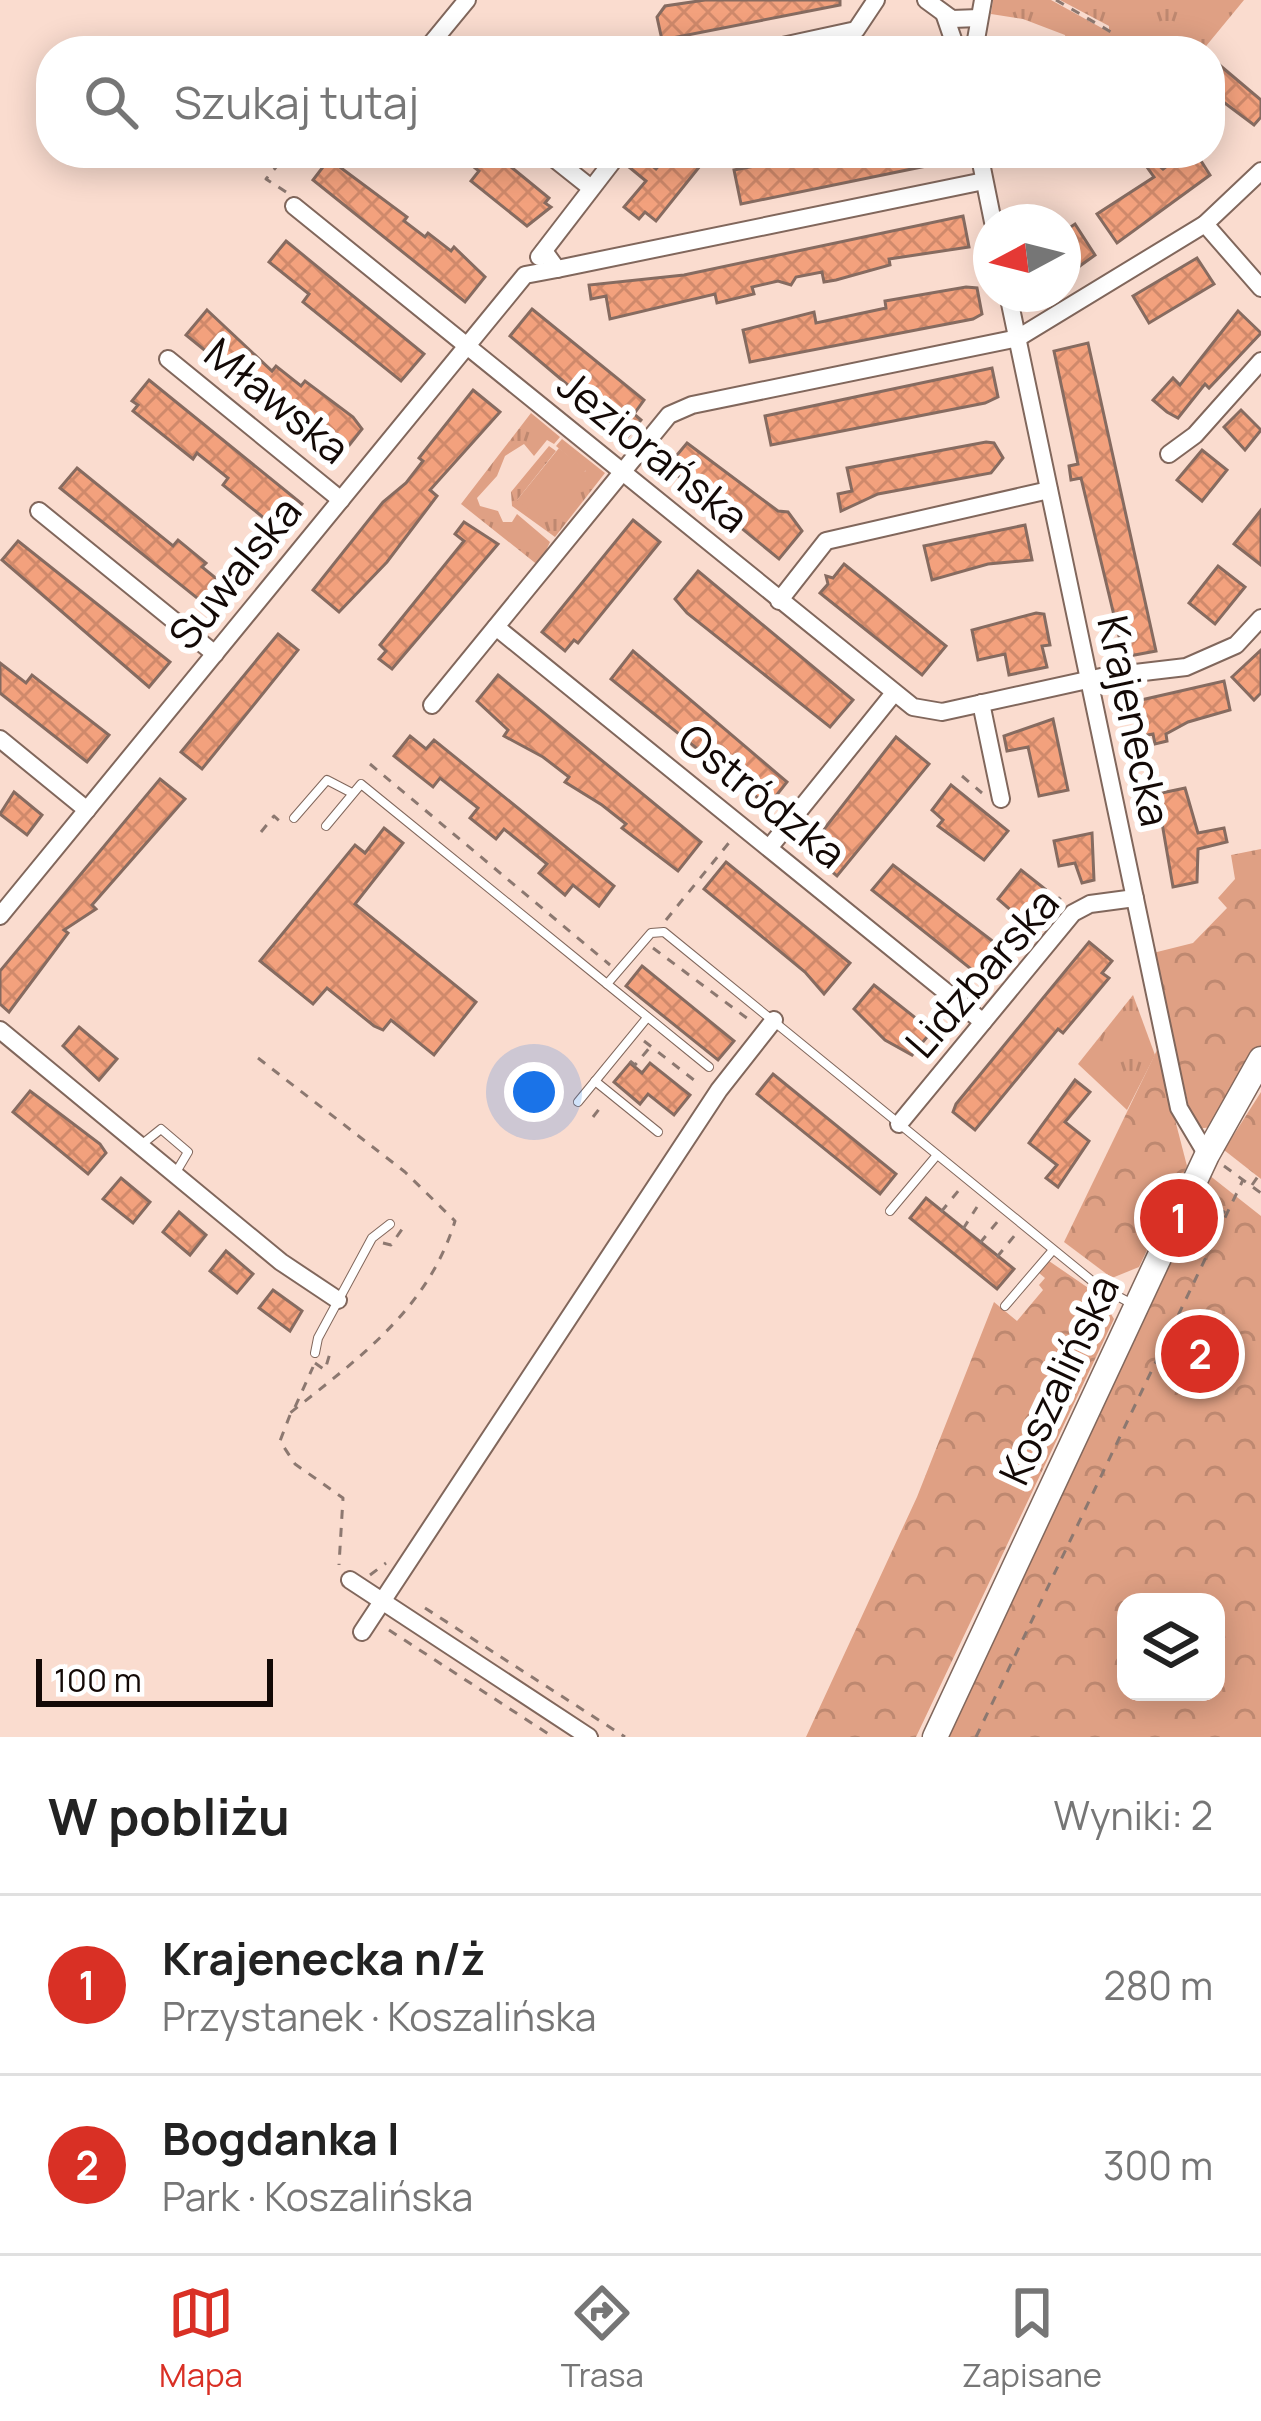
<!DOCTYPE html>
<html lang="pl">
<head>
<meta charset="utf-8">
<style>
  :root { --surface:#fff; --page:#f2f2f2; --text:#222; --muted:#767676; --line:#e0e0e0; --accent:#d93025 }
  body { margin:0; font-family:Manrope,sans-serif; background:var(--page); color:var(--text) }
  .controls { position:absolute; right:36px; bottom:36px; display:grid; overflow:hidden; border-radius:24px; box-shadow:0 6px 30px #0003 }
  .controls button { width:108px; height:108px; display:grid; place-items:center; padding:0; border:0; border-bottom:3px solid var(--line); background:var(--surface); color:var(--text); font:60px sans-serif }
  .compass { position:absolute; left:973px; top:204px; width:108px; height:108px; border-radius:50%; background:var(--surface); box-shadow:0 6px 30px #0003; rotate:263deg }
  .scale { position:absolute; left:36px; bottom:30px; width:237px; box-sizing:border-box; padding-left:12px; border:6px solid #130906; border-top:0; font-size:33px; line-height:42px; white-space:nowrap; color:#130906; -webkit-text-stroke:9px #fff; paint-order:stroke }
  .you { position:absolute; left:534px; top:1092px; width:42px; height:42px; margin:-30px; border:9px solid #fff; border-radius:50%; background:#1a73e8; box-shadow:0 0 0 18px #1a73e833 }
  .badge { display:grid; place-items:center; width:78px; height:78px; border-radius:50%; background:var(--accent); color:#fff; font-size:39px; font-weight:700 }
  .pin { position:absolute; translate:-50% -50%; border:6px solid #fff; box-shadow:0 3px 12px #0006 }
  .list { margin:0; padding:0; list-style:none }
  h2 { display:flex; justify-content:space-between; align-items:center; height:156px; margin:0; padding:0 48px; font-size:51px }
  h2 small { font-size:39px; font-weight:400; color:var(--muted) }
  .list li { display:grid; grid-template-columns:78px 1fr auto; gap:36px; align-items:center; box-sizing:border-box; height:180px; padding:0 48px; border-top:3px solid var(--line) }
  .list b { display:block; font-size:45px; white-space:nowrap }
  .list p { margin:0; font-size:39px; white-space:nowrap; color:var(--muted) }
  .list em { font-size:39px; font-style:normal; color:var(--muted) }
  .icon { flex:none; width:66px; height:66px; fill:none; stroke:currentColor; stroke-width:2; stroke-linecap:round; stroke-linejoin:round }
  .map { position:relative; flex:none; width:1261px; height:1737px; overflow:hidden }
  .search { position:absolute; background:var(--surface); box-shadow:0 6px 30px #0003; left:36px; right:36px; top:36px; height:132px; display:flex; align-items:center; gap:30px; box-sizing:border-box; padding:0 42px; border-radius:48px; color:var(--muted); font-size:45px }
  .sheet { height:516px; background:var(--surface) }
  nav { display:flex; justify-content:space-around; align-items:center; box-sizing:border-box; height:168px; border-top:3px solid var(--line); background:var(--surface); font-size:33px; color:var(--muted) }
  nav a { display:grid; justify-items:center; gap:6px }
  nav .on { color:var(--accent) }
  .map>svg:first-child { display:block }
</style>
</head>
<body>
<div class="map">
<svg width="1261" height="1737" viewBox="0 0 1261 1737">
  <defs>
    <pattern id="grass-tufts" width="24" height="20" patternUnits="userSpaceOnUse" patternTransform="scale(3)"><rect width="24" height="20" fill="#dfa084"/><path d="M3 7l-1-3M5 7V3M7 7l1-3M15 17l-1-3M17 17v-4M19 17l1-3" fill="none" stroke="#be8870"/></pattern>
    <pattern id="forest-crowns" width="20" height="18" patternUnits="userSpaceOnUse" patternTransform="scale(3)"><rect width="20" height="18" fill="#dfa084"/><path d="M2 6a3 3 0 1 1 6 0M12 15a3 3 0 1 1 6 0" fill="none" stroke="#be8870"/></pattern>
    <pattern id="building-cross-hatch" width="8" height="8" patternUnits="userSpaceOnUse" patternTransform="scale(3)"><rect width="8" height="8" fill="#f3a17d"/><path d="M0 0l8 8M0 8l8-8" fill="none" stroke="#cf896b"/></pattern>
  </defs>
  <rect width="100%" height="100%" fill="#fadccf"/>
  <g fill="url(#grass-tufts)">
    <polygon points="993,0 1051,0 1109,32 1109,26 1060,0 1244,0 1202,51 1068,51 1065,35 1023,19 991,14"/>
    <polygon points="531,413 560,437 554,444 547,440 534,456 524,444 505,456 497,476 477,498 480,506 498,511 503,522 512,522 517,514 550,542 539,566 461,504"/>
    <polygon points="562,439 605,473 555,537 512,506 511,492 549,446 556,451 517,500 586,471 556,446"/>
    <polygon points="1133,995 1155,1055 1127,1110 1078,1064"/>
  </g>
  <g fill="url(#forest-crowns)" fill-rule="evenodd">
    <polygon points="1261,849 1261,1047 1214,1127 1194,1129 1153,953 1193,943 1227,908 1218,898 1235,879 1231,855"/>
    <polygon points="1157,1050 1187,1166 1139,1267 1112,1278 1064,1242"/>
    <polygon points="1261,1092 1261,1179 1224,1150"/>
    <path d="M1209,1175L1261,1216V1737H948ZM1126,1602H1216V1692H1126Z"/>
    <polygon points="1049,1261 1100,1296 1114,1319 916,1737 806,1737 917,1497 994,1302 1017,1321 1043,1290 1039,1285 1045,1278 1039,1273"/>
  </g>
  <polygon fill="#dfa084" points="559,448 586,470 544,522 517,500"/>
  <g fill="url(#building-cross-hatch)" stroke="#866b60" stroke-width="3">
    <polygon points="705,0 840,0 840,5 662,40 657,17 665,6"/>
    <polygon points="1210,57 1261,100 1261,117 1254,125 1210,92"/>
    <polygon points="456,153 494,153 549,198 545,203 551,207 527,226 471,181 479,171"/>
    <polygon points="670,153 693,153 704,161 656,221 645,212 639,219 624,207 646,181 629,167 639,155 656,169"/>
    <polygon points="821,153 934,153 936,164 741,204 734,170"/>
    <polygon points="1144,153 1163,169 1184,153 1196,153 1210,175 1117,243 1097,214 1154,177 1139,156"/>
    <polygon points="329,159 407,217 404,221 425,237 428,233 451,251 454,247 485,277 465,302 313,180"/>
    <polygon points="963,216 969,247 889,259 890,265 836,280 824,282 822,272 796,277 791,285 778,281 752,287 754,294 717,303 715,294 610,319 606,296 591,299 589,285 684,275"/>
    <polygon points="1075,224 1095,255 1063,278 1063,232"/>
    <polygon points="286,241 424,354 401,381 303,302 309,294 269,262"/>
    <polygon points="1197,258 1214,284 1149,323 1133,296"/>
    <polygon points="966,287 977,288 982,314 973,319 750,362 743,330 814,312 816,323 886,308 885,301"/>
    <polygon points="532,309 644,400 634,414 641,420 628,436 510,336"/>
    <polygon points="207,310 272,371 276,366 301,386 305,381 353,417 362,429 343,453 273,394 267,401 186,335"/>
    <polygon points="1238,311 1261,333 1209,388 1205,384 1178,418 1167,412 1153,400 1173,378 1180,385"/>
    <polygon points="1088,343 1156,651 1124,657 1081,478 1071,480 1069,466 1078,464 1054,351"/>
    <polygon points="992,368 998,397 985,403 771,445 765,416"/>
    <polygon points="149,380 302,504 280,531 223,485 228,478 197,453 193,459 133,411 138,405 132,401"/>
    <polygon points="473,390 500,412 430,490 437,496 387,562 339,612 313,590 383,502 406,483 423,461 419,458"/>
    <polygon points="1241,410 1261,430 1245,450 1224,427"/>
    <polygon points="986,442 994,443 1003,458 991,473 878,494 841,511 838,494 852,491 847,468"/>
    <polygon points="687,443 778,511 788,512 802,531 779,559 667,467"/>
    <polygon points="1202,450 1227,470 1202,501 1177,480"/>
    <polygon points="77,468 173,546 178,540 206,563 202,567 229,589 212,610 60,488"/>
    <polygon points="1261,510 1261,565 1234,544"/>
    <polygon points="633,520 660,542 578,643 574,640 565,651 542,632"/>
    <polygon points="464,522 498,544 392,669 379,659 386,651 380,645 464,541 455,534"/>
    <polygon points="1025,525 1032,560 988,564 932,580 924,546"/>
    <polygon points="18,541 170,662 149,687 2,560"/>
    <polygon points="844,564 946,646 922,675 820,593 828,584 826,576 833,578"/>
    <polygon points="1218,566 1245,587 1215,624 1189,603"/>
    <polygon points="698,571 853,700 830,727 687,613 675,599"/>
    <polygon points="1036,613 1044,614 1050,645 1042,646 1047,667 1009,675 1005,654 978,660 972,630"/>
    <polygon points="278,634 298,650 202,769 181,752"/>
    <polygon points="1261,650 1261,693 1254,700 1232,677"/>
    <polygon points="633,651 787,782 768,806 611,679"/>
    <polygon points="0,663 26,683 32,675 109,735 87,762 0,693"/>
    <polygon points="498,675 701,842 678,871 622,828 626,824 602,805 565,782 569,777 543,757 504,736 508,730 477,701"/>
    <polygon points="1224,681 1230,710 1188,722 1166,734 1167,741 1155,744 1153,734 1142,736 1138,716 1130,717 1128,703"/>
    <polygon points="1053,719 1068,790 1039,796 1028,747 1007,751 1004,736"/>
    <polygon points="410,736 426,749 434,740 614,886 599,906 573,885 565,895 539,873 547,864 504,829 496,839 470,818 478,808 440,778 433,787 394,756"/>
    <polygon points="896,737 929,764 837,876 807,851"/>
    <polygon points="160,779 185,799 92,905 96,909 64,930 68,933 9,1012 0,1004 0,971"/>
    <polygon points="951,785 1008,831 984,860 938,826 943,820 932,810"/>
    <polygon points="1185,788 1198,833 1224,828 1227,842 1198,849 1197,882 1173,887 1157,794"/>
    <polygon points="14,792 42,815 27,835 0,814"/>
    <polygon points="384,828 403,843 355,904 476,1002 434,1055 391,1020 383,1030 374,1026 327,988 313,1004 260,961 355,845 365,853"/>
    <polygon points="1092,833 1094,880 1082,883 1075,863 1059,866 1054,841"/>
    <polygon points="726,862 850,963 824,994 805,972 704,889"/>
    <polygon points="893,865 999,946 976,973 872,890"/>
    <polygon points="1021,870 1045,889 1021,919 998,899"/>
    <polygon points="1089,942 1112,961 1102,973 1109,978 1063,1033 1058,1029 975,1130 953,1112 956,1104"/>
    <polygon points="642,966 734,1041 718,1060 626,986"/>
    <polygon points="874,985 932,1031 912,1055 885,1040 854,1009"/>
    <polygon points="79,1027 117,1059 99,1080 63,1046"/>
    <polygon points="630,1063 642,1073 650,1063 690,1095 674,1115 648,1094 640,1104 614,1082"/>
    <polygon points="773,1074 896,1174 880,1194 757,1094"/>
    <polygon points="1075,1080 1090,1092 1065,1122 1089,1141 1058,1187 1046,1178 1057,1165 1029,1143"/>
    <polygon points="30,1091 100,1144 106,1153 88,1174 13,1112"/>
    <polygon points="121,1178 150,1202 133,1223 103,1199"/>
    <polygon points="926,1198 1014,1269 997,1289 910,1218"/>
    <polygon points="179,1212 206,1235 190,1255 163,1232"/>
    <polygon points="226,1251 253,1274 237,1293 210,1271"/>
    <polygon points="273,1290 302,1311 290,1331 259,1308"/>
  </g>
  <g fill="none" stroke-linecap="round" stroke-linejoin="round">
    <g stroke="#81675c" stroke-width="10">
      <g id="lane">
        <polyline points="294,818 327,780 352,793"/>
        <polyline points="326,826 361,784 607,984 651,933 664,932 1097,1285 1134,1305"/>
        <polyline points="607,984 709,1067"/>
        <polyline points="595,1081 658,1132"/>
        <polyline points="578,1102 646,1019"/>
        <polyline points="141,1145 161,1129 188,1152 175,1174"/>
        <polyline points="890,1211 937,1155"/>
        <polyline points="1005,1306 1053,1250"/>
        <polyline points="315,1353 318,1338 372,1238 390,1224"/>
      </g>
    </g>
    <g stroke="#81675c" stroke-width="20">
      <g id="street">
        <polyline points="926,0 952,19 979,18"/>
        <polyline points="945,16 957,51"/>
        <polyline points="425,51 467,0"/>
        <polyline points="760,51 856,30 876,0"/>
        <polyline points="974,51 983,0"/>
        <polyline points="547,153 591,188"/>
        <polyline points="979,153 993,222"/>
        <polyline points="294,206 913,707 942,712 1101,677 1186,667 1236,645 1261,618"/>
        <polyline points="1205,224 1261,288"/>
        <polyline points="544,251 557,269 984,181"/>
        <polyline points="539,257 619,153"/>
        <polyline points="1008,294 1179,1108 1207,1155"/>
        <polyline points="168,359 341,500"/>
        <polyline points="1169,454 1195,435 1261,361"/>
        <polyline points="39,511 215,654"/>
        <polyline points="779,601 826,541 1049,490"/>
        <polyline points="496,627 983,1022"/>
        <polyline points="981,703 1001,799"/>
        <polyline points="432,705 669,415 692,405 1018,338 1205,224 1261,171"/>
        <polyline points="0,739 87,810"/>
        <polyline points="769,848 894,693"/>
        <polyline points="0,916 525,275 557,269"/>
        <polyline points="0,1030 281,1262 338,1300"/>
        <polyline points="899,1124 1073,913 1090,904 1135,898"/>
        <polyline points="350,1580 589,1737"/>
        <polyline points="362,1632 719,1090 774,1020"/>
      </g>
    </g>
    <g stroke="#81675c" stroke-width="27">
      <polyline id="secondary" points="935,1737 1207,1155 1261,1059"/>
    </g>
    <g stroke="#8c7870" stroke-width="3" stroke-dasharray="9 9" stroke-linecap="butt">
      <polyline points="1056,0 1111,32"/>
      <polyline points="366,51 374,44 409,50"/>
      <polyline points="286,192 266,179 288,153"/>
      <polyline points="370,764 610,965"/>
      <polyline points="962,776 982,793"/>
      <polyline points="261,832 274,816 284,825"/>
      <polyline points="666,920 732,839"/>
      <polyline points="1031,930 1059,898 1063,902"/>
      <polyline points="653,948 748,1019"/>
      <polyline points="644,1041 699,1084"/>
      <path d="M258,1058L405,1172L455,1221C428,1309 359,1358 290,1413"/>
      <polyline points="630,1061 635,1065 651,1046"/>
      <polyline points="593,1117 603,1104"/>
      <polyline points="1224,1166 1261,1193"/>
      <polyline points="1252,1185 1261,1172"/>
      <polyline points="1209,1199 1225,1213"/>
      <polyline points="941,1212 959,1190"/>
      <polyline points="963,1229 977,1207"/>
      <polyline points="383,1243 391,1245 405,1225"/>
      <polyline points="980,1243 998,1221"/>
      <polyline points="997,1257 1015,1235"/>
      <polyline points="315,1363 325,1370 330,1353"/>
      <polyline points="295,1407 313,1367"/>
      <polyline points="290,1415 280,1441 295,1464 343,1498 339,1565"/>
      <polyline points="370,1575 386,1563"/>
      <polyline points="425,1608 625,1737"/>
      <polyline points="389,1630 553,1737"/>
      <polyline points="976,1737 1243,1180"/>
    </g>
    <use href="#lane" stroke="#fff" stroke-width="8"/>
    <use href="#street" stroke="#fff" stroke-width="16"/>
    <use href="#secondary" stroke="#fff" stroke-width="24"/>
  </g>
  <g text-anchor="middle" stroke-width="12" stroke-linejoin="round" paint-order="stroke">
    <g font-size="42" fill="#130906" stroke="#fff">
      <text transform="translate(277 401) rotate(39)" y="15">Mławska</text>
      <text transform="translate(653 451) rotate(39)" y="15">Jeziorańska</text>
      <text transform="translate(235 573) rotate(-51)" y="15">Suwalska</text>
      <text transform="translate(1134 721) rotate(78)" y="15">Krajenecka</text>
      <text transform="translate(762 796) rotate(39)" y="15">Ostródzka</text>
      <text transform="translate(982 973) rotate(-49)" y="15">Lidzbarska</text>
      <text transform="translate(1059 1380) rotate(-65)" y="15">Koszalińska</text>
    </g>
  </g>
</svg>
<div class="controls">
<button><svg class="icon" aria-label="layers" viewBox="0 0 24 24"><path d="M12 4l9 5-9 5-9-5zM3 14l9 5 9-5"/></svg></button>
</div>
<svg class="compass" viewBox="-18 -18 36 36"><path d="M0-13l5 13h-10z" fill="#e53935"/><path d="M0 13l5-13h-10z" fill="#767676"/></svg>
<div class="scale">100 m</div>
<div class="you"></div>
<div class="pin badge" style="left:1179px;top:1218px">1</div>
<div class="pin badge" style="left:1200px;top:1354px">2</div>
<div class="search"><svg class="icon" aria-label="search" viewBox="0 0 24 24"><circle cx="10" cy="10" r="6"/><path d="M15 15l6 6"/></svg>Szukaj tutaj</div>
</div>
<section class="sheet">
<h2>W pobliżu<small>Wyniki: 2</small></h2>
<ul class="list">
<li><span class="badge">1</span><div><b>Krajenecka n/ż</b><p>Przystanek · Koszalińska</p></div><em>280 m</em></li>
<li><span class="badge">2</span><div><b>Bogdanka I</b><p>Park · Koszalińska</p></div><em>300 m</em></li>
</ul>
</section>
<nav>
<a class="on"><svg class="icon" aria-label="map" viewBox="0 0 24 24"><path d="M3 6l6-2 6 2 6-2v14l-6 2-6-2-6 2zM9 4v14M15 6v14"/></svg>Mapa</a>
<a><svg class="icon" aria-label="directions" viewBox="0 0 24 24"><path d="M12 3l9 9-9 9-9-9zM9 14v-3h6M13 9l2 2-2 2"/></svg>Trasa</a>
<a><svg class="icon" aria-label="saved" viewBox="0 0 24 24"><path d="M7 4h10v16l-5-4-5 4z"/></svg>Zapisane</a>
</nav>
</body>
</html>
